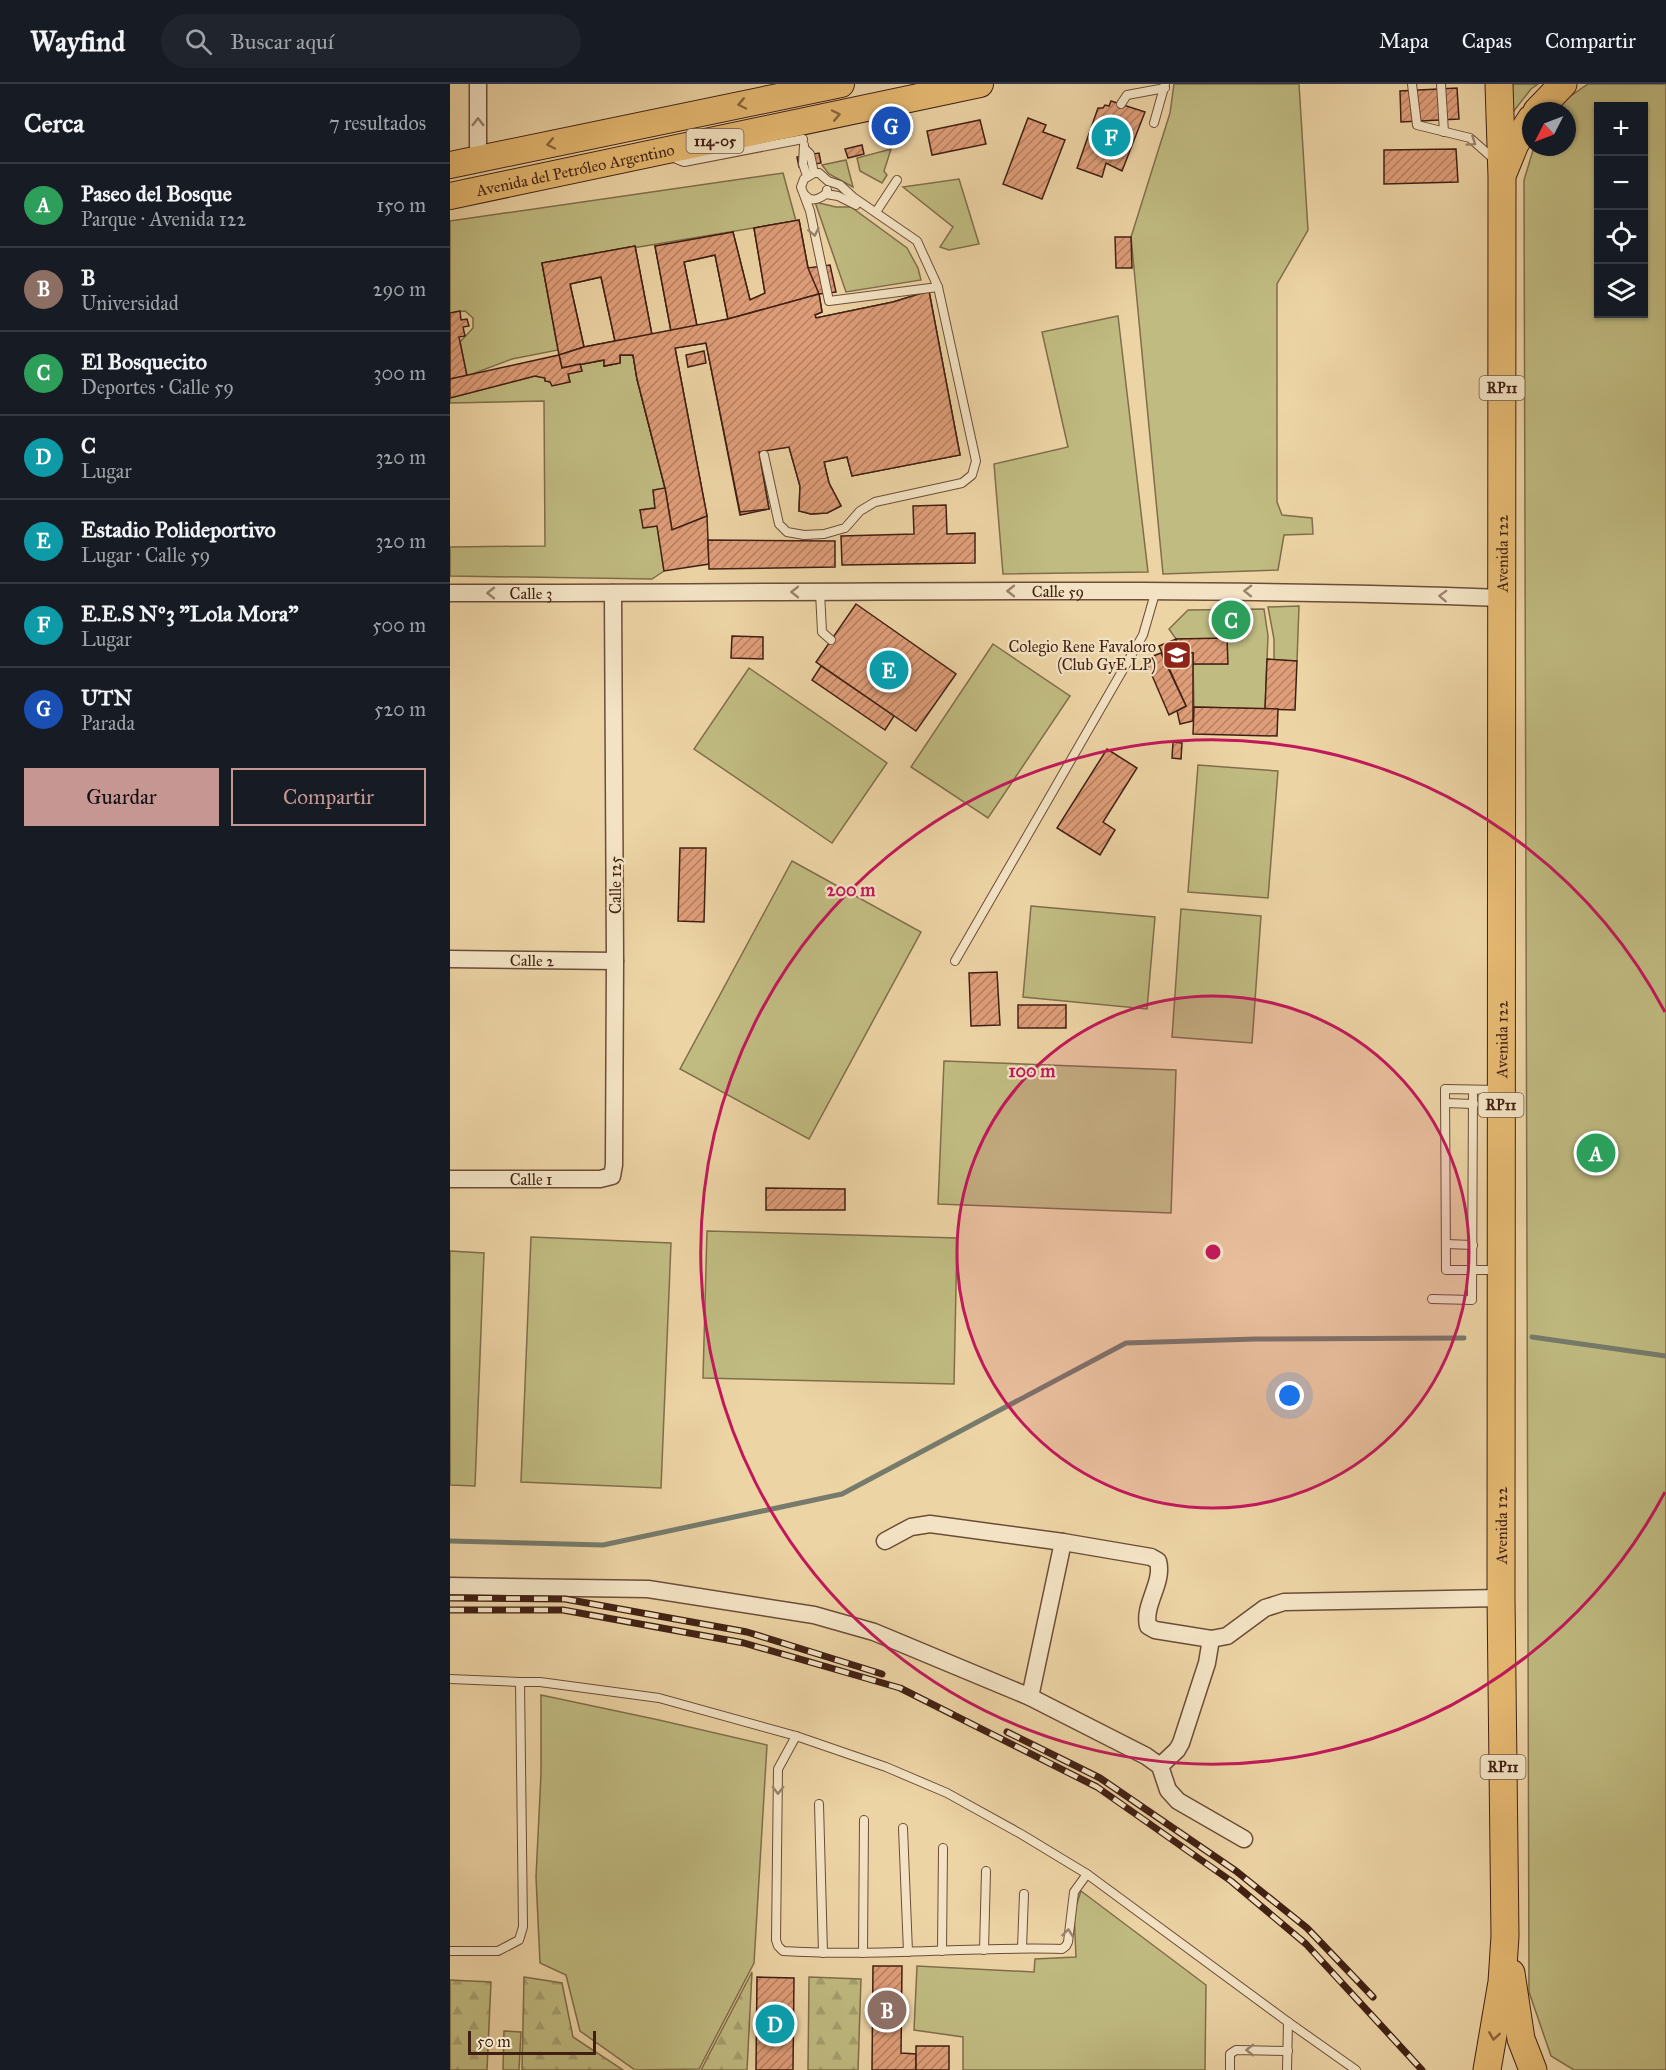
<!DOCTYPE html>
<html lang="es">
<head>
<meta charset="utf-8">
<style>
  :root { --surface:#171b24; --page:#20242c; --text:#f1f3f6; --muted:#9ea1a6; --line:#363941; --accent:#c59692 }
  body { margin:0; font-family:"IM FELL Great Primer",serif; background:var(--page); color:var(--text) }
  .controls { position:absolute; right:18px; top:18px; display:grid; overflow:hidden; border-radius:0px; box-shadow:0 2px 4px #0004 }
  .controls button { width:54px; height:54px; display:grid; place-items:center; padding:0; border:0; border-bottom:2px solid var(--line); background:var(--surface); color:var(--text); font:30px sans-serif }
  .compass { position:absolute; left:1072px; top:18px; width:54px; height:54px; border-radius:50%; background:var(--surface); box-shadow:0 2px 4px #0004; rotate:228deg }
  .scale { position:absolute; left:18px; bottom:15px; width:128px; box-sizing:border-box; padding-left:6px; border:3px solid #412013; border-top:0; font-size:16px; line-height:21px; white-space:nowrap; color:#412013; -webkit-text-stroke:4px #f3e3c4; paint-order:stroke }
  .you { position:absolute; left:840px; top:1312px; width:21px; height:21px; margin:-15px; border:4px solid #fff; border-radius:50%; background:#1a73e8; box-shadow:0 0 0 9px #1a73e833 }
  .badge { display:grid; place-items:center; width:39px; height:39px; border-radius:50%; background:var(--accent); color:#fff; font-size:20px; font-weight:700 }
  .pin { position:absolute; translate:-50% -50%; border:3px solid #fff; box-shadow:0 2px 6px #0006 }
  .list { margin:0; padding:0; list-style:none }
  h2 { display:flex; justify-content:space-between; align-items:center; height:78px; margin:0; padding:0 24px; font-size:26px }
  h2 small { font-size:20px; font-weight:400; color:var(--muted) }
  .list li { display:grid; grid-template-columns:39px 1fr auto; gap:18px; align-items:center; box-sizing:border-box; height:84px; padding:0 24px; border-top:2px solid var(--line) }
  .list b { display:block; font-size:22px; white-space:nowrap }
  .list p { margin:0; font-size:20px; white-space:nowrap; color:var(--muted) }
  .list em { font-size:20px; font-style:normal; color:var(--muted) }
  .actions { display:flex; gap:12px; padding:18px 24px }
  .actions a { flex:1; padding:14px 0; border:2px solid var(--accent); border-radius:0px; text-align:center; font-size:21px; color:var(--accent) }
  .actions .main { background:var(--accent); color:#111 }
  .icon { flex:none; width:33px; height:33px; fill:none; stroke:currentColor; stroke-width:2; stroke-linecap:round; stroke-linejoin:round }
  .map { position:relative; flex:none; width:1216px; height:1986px; overflow:hidden }
  header { display:flex; align-items:center; gap:36px; box-sizing:border-box; height:84px; padding:0 30px; background:var(--surface); border-bottom:2px solid var(--line) }
  header strong { font-size:28px }
  nav { display:flex; gap:33px; margin-inline-start:auto; font-size:21px }
  .search { width:420px; height:54px; background:var(--page); display:flex; align-items:center; gap:15px; box-sizing:border-box; padding:0 21px; border-radius:33px; color:var(--muted); font-size:22px }
  main { display:flex }
  aside { flex:1; background:var(--surface) }
  .map>svg:first-child { display:block }
</style>
</head>
<body>
<header>
<strong>Wayfind</strong>
<div class="search"><svg class="icon" aria-label="search" viewBox="0 0 24 24"><circle cx="10" cy="10" r="6"/><path d="M15 15l6 6"/></svg>Buscar aquí</div>
<nav><a>Mapa</a><a>Capas</a><a>Compartir</a></nav>
</header>
<main>
<aside>
<h2>Cerca<small>7 resultados</small></h2>
<ul class="list">
<li><span class="badge" style="background:#2e9e5b">A</span><div><b>Paseo del Bosque</b><p>Parque · Avenida 122</p></div><em>150 m</em></li>
<li><span class="badge" style="background:#8d6e63">B</span><div><b>B</b><p>Universidad</p></div><em>290 m</em></li>
<li><span class="badge" style="background:#2e9e5b">C</span><div><b>El Bosquecito</b><p>Deportes · Calle 59</p></div><em>300 m</em></li>
<li><span class="badge" style="background:#0f9aa8">D</span><div><b>C</b><p>Lugar</p></div><em>320 m</em></li>
<li><span class="badge" style="background:#0f9aa8">E</span><div><b>Estadio Polideportivo</b><p>Lugar · Calle 59</p></div><em>320 m</em></li>
<li><span class="badge" style="background:#0f9aa8">F</span><div><b>E.E.S Nº3 &quot;Lola Mora&quot;</b><p>Lugar</p></div><em>500 m</em></li>
<li><span class="badge" style="background:#1a4fb4">G</span><div><b>UTN</b><p>Parada</p></div><em>520 m</em></li>
</ul>
<div class="actions"><a class="main">Guardar</a><a>Compartir</a></div>
</aside>
<div class="map">
<svg width="1216" height="1986" viewBox="0 0 1216 1986">
  <defs>
    <pattern id="forest-firs" width="22" height="20" patternUnits="userSpaceOnUse" patternTransform="scale(1.5)"><rect width="22" height="20" fill="#c0bb81"/><path d="M5 1l3.5 6h-7zM16 11l3.5 6h-7z" fill="#a6a06f"/></pattern>
    <pattern id="building-hatch" width="6" height="6" patternUnits="userSpaceOnUse" patternTransform="scale(1.5)"><rect width="6" height="6" fill="#df9e79"/><path d="M-1 1l2-2M0 6l6-6M5 7l2-2" fill="none" stroke="#b68062"/></pattern>
  </defs>
  <rect width="100%" height="100%" fill="#edd4a5"/>
  <filter id="stains"><feTurbulence type="fractalNoise" baseFrequency=".00333" numOctaves="4"/><feColorMatrix values="0 0 0 0 .2 0 0 0 0 .09 0 0 0 0 .02 0 0 0 .5 -.17"/></filter>
  <radialGradient id="worn" r=".72"><stop offset=".6" stop-color="#630" stop-opacity="0"/><stop offset="1" stop-color="#630" stop-opacity=".3"/></radialGradient>
  <g fill="#c0bb81" stroke="#806e4a" stroke-width="1.5" fill-rule="evenodd">
    <polygon points="724,0 849,0 858,146 827,200 827,418 832,431 862,434 863,450 834,451 828,486 713,490 681,153 720,29"/>
    <polygon points="1056,0 1088,0 1081,5 1063,28"/>
    <path d="M1138,0H1216V1986H1124L1101,1972L1079,1908L1074,96L1084,63H1117V27H1099ZM1148,22H1194V230H1148Z"/>
    <polygon points="441,65 434,87 437,91 432,99 410,87 407,74"/>
    <polygon points="396,76 403,103 379,90 372,81"/>
    <polygon points="333,89 346,137 92,179 108,266 62,275 17,292 10,258 23,244 23,234 15,227 0,229 0,137"/>
    <polygon points="509,95 529,160 499,166 490,163 503,143 453,103"/>
    <polygon points="365,118 386,123 401,123 457,164 468,184 471,196 396,208"/>
    <polygon points="668,232 698,488 553,490 544,380 618,363 592,248"/>
    <polygon points="170,271 183,271 187,295 215,404 203,406 205,424 190,426 194,444 207,442 214,487 202,495 0,492 0,463 95,462 94,317 0,319 0,314 85,292 95,294 95,297 120,298 118,290 132,287 130,280 154,276 155,282 170,279"/>
    <polygon points="849,522 847,577 824,576 824,555 818,523"/>
    <polygon points="814,525 818,552 815,625 744,623 743,580 777,580 777,555 726,555 719,545 738,526"/>
    <polygon points="543,560 620,612 538,734 461,683"/>
    <polygon points="299,584 437,679 382,759 244,665"/>
    <polygon points="748,681 828,687 818,814 738,808"/>
    <polygon points="342,777 471,848 359,1055 230,985"/>
    <polygon points="581,822 705,833 697,925 573,913"/>
    <polygon points="731,825 811,832 802,959 722,953"/>
    <polygon points="494,977 726,986 721,1129 488,1120"/>
    <polygon points="257,1147 507,1154 504,1300 253,1294"/>
    <polygon points="81,1153 221,1159 211,1404 71,1398"/>
    <polygon points="0,1167 34,1169 25,1402 0,1401"/>
    <polygon points="91,1611 209,1636 317,1661 304,1879 249,1985 185,1986 130,1947 116,1891 90,1879 86,1793 91,1690"/>
    <polygon points="631,1807 756,1901 755,1986 513,1986 513,1953 464,1946 467,1882 584,1888 585,1875 626,1873 624,1828"/>
    <polygon points="54,1947 71,1948 69,1986 53,1986"/>
  </g>
  <g fill="url(#forest-firs)" stroke="#806e4a" stroke-width="1.5">
    <polygon points="302,1888 297,1986 251,1986"/>
    <polygon points="74,1893 112,1899 123,1953 173,1986 72,1986"/>
    <polygon points="359,1893 411,1895 408,1986 358,1986"/>
    <polygon points="0,1896 41,1898 37,1986 0,1986"/>
  </g>
  <g fill="none" stroke-linecap="round" stroke-linejoin="round">
    <g stroke="#767b6c" stroke-width="5">
      <polyline points="1082,1253 1216,1272"/>
      <polyline points="0,1457 153,1461 392,1410 676,1259 806,1255 1014,1254"/>
    </g>
  </g>
  <g fill="url(#building-hatch)" stroke="#412013" stroke-width="1.5" fill-rule="evenodd">
    <polygon points="1007,4 1009,35 951,38 950,7"/>
    <polygon points="661,17 695,28 672,87 656,79 652,93 627,84 648,24 653,24 655,21 659,22"/>
    <polygon points="578,34 596,41 593,48 615,56 592,115 553,100"/>
    <polygon points="530,36 536,60 482,71 477,47"/>
    <polygon points="412,61 414,70 398,74 395,65"/>
    <polygon points="1006,65 1008,98 934,100 934,66"/>
    <polygon points="369,69 371,79 349,83 347,73"/>
    <path d="M349,136L358,184L380,181L386,208L369,210L372,228L365,231L366,234L443,218L479,207L510,371L402,392L397,373L374,378L379,399L391,422L377,429L361,430L349,427L350,402L339,363L309,367L319,425L290,431L256,259L225,264L257,432L222,446L215,404L187,295L183,271H170V279L154,282V276L112,284L92,179L185,162L202,251L221,247L205,162L283,148L300,216L315,209L304,144ZM265,171L278,235L247,242L234,178ZM151,193L165,257L134,263L120,200Z"/>
    <polygon points="349,136 358,184 369,210 278,235 265,171 234,178 247,242 221,247 205,162 283,148 300,216 315,209 304,144"/>
    <polygon points="665,153 681,153 682,184 666,184"/>
    <polygon points="185,162 202,251 165,257 151,193 120,200 134,263 109,271 92,179"/>
    <polygon points="479,207 510,371 402,392 397,373 374,378 379,399 391,422 377,429 361,430 349,427 350,402 339,363 309,368 319,425 290,428 256,259 225,264 257,432 222,446 215,404 187,295 183,271 170,271 170,279 154,282 154,276 112,284 109,271 134,263 278,235 369,210 372,228 365,231 366,234 443,218"/>
    <polygon points="10,227 11,236 17,235 19,242 13,243 15,252 9,253 17,292 0,295 0,229"/>
    <polygon points="254,267 256,279 238,283 236,271"/>
    <polygon points="109,271 112,284 130,280 132,287 118,290 120,298 102,302 100,298 95,297 95,294 85,292 0,314 0,295"/>
    <polygon points="215,404 222,446 257,432 259,480 214,487 207,442 193,444 190,426 205,424 203,406"/>
    <polygon points="496,421 497,450 525,449 525,479 392,481 391,452 464,450 463,422"/>
    <polygon points="258,456 385,457 385,483 259,485"/>
    <polygon points="406,520 506,590 466,647 366,578"/>
    <polygon points="282,552 313,553 313,575 281,574"/>
    <polygon points="777,554 778,580 743,580 743,569 726,569 726,555"/>
    <polygon points="726,555 726,569 743,569 743,637 730,640 727,627 736,622 709,562"/>
    <polygon points="711,569 736,622 719,631 695,575"/>
    <polygon points="817,575 847,577 845,626 815,625"/>
    <polygon points="371,582 444,632 435,646 362,596"/>
    <polygon points="744,623 828,625 827,652 743,650"/>
    <polygon points="723,658 732,659 731,675 722,674"/>
    <polygon points="657,665 687,684 653,738 665,746 650,771 607,744"/>
    <polygon points="230,764 256,764 254,838 228,837"/>
    <polygon points="547,888 550,941 521,942 519,889"/>
    <rect x="568" y="921" width="48" height="23"/>
    <polygon points="316,1104 395,1105 395,1126 316,1126"/>
    <polygon points="423,1882 452,1882 451,1969 466,1970 466,1986 422,1986"/>
    <polygon points="307,1893 344,1894 343,1986 306,1986"/>
    <rect x="466" y="1962" width="33" height="24"/>
  </g>
  <g fill="none" stroke-linecap="round" stroke-linejoin="round">
    <g stroke="#6c4d38" stroke-width="10">
      <g id="service">
        <polyline points="962,0 967,41 1020,54 1046,77"/>
        <polyline points="991,0 994,48"/>
        <polyline points="671,20 677,11 715,4"/>
        <polyline points="704,39 715,0"/>
        <polyline points="354,61 353,80 357,92"/>
        <polyline points="219,72 234,78 353,55"/>
        <polyline points="364,89 354,95 351,103 360,127 379,217 488,203"/>
        <polyline points="376,110 388,112 406,121"/>
        <path d="M355,111C361,119 369,115 376,110L377,106"/>
        <polyline points="426,128 447,96"/>
        <polyline points="314,371 329,440 337,448 354,451 374,450 395,444 410,427 425,418 512,399 522,391 526,377 488,203 467,157 403,113 390,101 378,97 369,89 364,89 360,70 355,65"/>
        <polyline points="370,508 372,548 381,556"/>
        <polyline points="505,877 693,551 706,506"/>
        <polyline points="995,1019 1024,1020"/>
        <polyline points="996,1160 1023,1161"/>
        <polyline points="1046,1186 996,1186 995,1005 1048,1006"/>
        <polyline points="982,1215 1022,1216 1023,1006"/>
        <polyline points="0,1595 70,1598"/>
        <path d="M346,1652L328,1685L326,1856L328,1862L333,1867C426,1873 519,1862 612,1865L616,1862L618,1858L624,1808L637,1790"/>
        <polyline points="369,1720 373,1869"/>
        <polyline points="453,1744 458,1868"/>
        <polyline points="572,1864 574,1810"/>
        <polyline points="534,1866 536,1787"/>
        <polyline points="0,1867 48,1867 69,1856 73,1843 70,1598 90,1598 209,1614 346,1652 436,1683 497,1709 571,1750 637,1790 838,1938 906,1986"/>
        <polyline points="492,1867 493,1764"/>
        <polyline points="413,1869 414,1736"/>
        <polyline points="780,1986 780,1970 786,1966 838,1967"/>
        <polyline points="837,1986 838,1938"/>
      </g>
    </g>
    <g stroke="#6c4d38" stroke-width="19">
      <g id="minor">
        <polyline points="28,75 28,0"/>
        <path id="s1" d="M0,509C350,510 701,501 1051,514"/>
        <path id="s2" d="M0,875L165,877"/>
        <path id="s3" d="M0,1095H150L162,1092L164,1081L165,877L163,509"/>
        <path d="M435,1457L461,1443L480,1440L613,1458L701,1473L708,1477C714,1499 693,1520 698,1542L705,1546L761,1555L777,1552L815,1524L834,1518L1051,1514"/>
        <polyline points="0,1502 198,1505 364,1531 424,1548 580,1613 696,1672 710,1682 718,1706 728,1717 794,1755"/>
        <polyline points="580,1613 613,1458"/>
        <polyline points="710,1682 727,1666 731,1659 757,1579 761,1555"/>
      </g>
    </g>
    <g stroke="#412013" stroke-width="28">
      <g id="primary">
        <polyline points="0,81 391,0"/>
        <path id="s4" d="M0,112L530,0"/>
      </g>
    </g>
    <g stroke="#412013" stroke-width="29">
      <g id="trunk">
        <polyline points="1087,27 1113,0"/>
        <polyline points="1054,87 1065,60 1081,35"/>
        <polyline points="1061,1889 1071,1955 1083,1986"/>
        <path id="s5" d="M1037,1986L1052,1898L1055,1852L1051,1514L1052,93L1049,0"/>
      </g>
    </g>
    <use href="#service" stroke="#f3e3c4" stroke-width="8"/>
    <use href="#minor" stroke="#f3e3c4" stroke-width="16"/>
    <use href="#primary" stroke="#e6ba72" stroke-width="26"/>
    <use href="#trunk" stroke="#e6ba72" stroke-width="27"/>
    <g stroke="#412013" stroke-width="7">
      <g id="rail">
        <polyline points="0,1514 115,1515 297,1548 432,1590"/>
        <polyline points="0,1526 113,1526 294,1559 450,1604 647,1703 781,1797 856,1860 972,1986"/>
        <polyline points="557,1648 650,1694 786,1787 857,1844 923,1913"/>
      </g>
    </g>
    <use href="#rail" stroke="#f3e3c4" stroke-width="4.5" stroke-dasharray="14" stroke-linecap="butt"/>
  </g>
  <defs><path id="oneway-chevron" d="M-2-3.5L2.5 0L-2 3.5" fill="none" stroke-width="1.6" stroke-linecap="round" stroke-linejoin="round" transform="scale(1.5)"/></defs>
  <g stroke="#8b653e">
    <use href="#oneway-chevron" transform="translate(292 20) rotate(168)"/>
    <use href="#oneway-chevron" transform="translate(386 31) rotate(-12)"/>
    <use href="#oneway-chevron" transform="translate(101 60) rotate(168)"/>
    <use href="#oneway-chevron" transform="translate(1044 1952) rotate(99)"/>
  </g>
  <g stroke="#9a826c">
    <use href="#oneway-chevron" transform="translate(28 38) rotate(-90)"/>
    <use href="#oneway-chevron" transform="translate(1022 58) rotate(34)"/>
    <use href="#oneway-chevron" transform="translate(364 148) rotate(78)"/>
    <use href="#oneway-chevron" transform="translate(561 507) rotate(180)"/>
    <use href="#oneway-chevron" transform="translate(798 507) rotate(-179)"/>
    <use href="#oneway-chevron" transform="translate(345 508) rotate(180)"/>
    <use href="#oneway-chevron" transform="translate(41 509) rotate(-180)"/>
    <use href="#oneway-chevron" transform="translate(993 512) rotate(-178)"/>
    <use href="#oneway-chevron" transform="translate(328 1706) rotate(91)"/>
    <use href="#oneway-chevron" transform="translate(618 1849) rotate(-84)"/>
    <use href="#oneway-chevron" transform="translate(800 1966) rotate(-179)"/>
  </g>
  <circle cx="763" cy="1168" r="256" fill="#c2185b" fill-opacity=".12"/>
  <g fill="none" stroke="#c2185b" stroke-width="3">
    <circle cx="763" cy="1168" r="256"/>
    <path d="M1215 1408A512 512 0 1 1 1215 928"/>
  </g>
  <defs>
    <g id="school-square" transform="scale(1.5)"><rect x="-9" y="-9" width="18" height="18" rx="4" fill="#8f2418" stroke="#f3e3c4"/><path d="M0-5L7-2L0 1L-7-2ZM-4 1L0 2.5L4 1V4Q0 6-4 4Z" fill="#fff"/></g>
  </defs>
  <g fill-rule="evenodd">
    <use href="#school-square" x="727" y="571"/>
  </g>
  <g text-anchor="middle" stroke-width="4.5" stroke-linejoin="round" paint-order="stroke">
    <g fill="#f3e3c4" stroke="#765a48" stroke-width="1.5">
      <rect x="236.5" y="45" width="57" height="24" rx="4.5"/>
      <rect x="1029.5" y="292" width="45" height="24" rx="4.5"/>
      <rect x="1028.5" y="1009" width="45" height="24" rx="4.5"/>
      <rect x="1030.5" y="1671" width="45" height="24" rx="4.5"/>
    </g>
    <g font-size="15" font-weight="bold" fill="#412013">
      <text x="265" y="62">114-05</text>
      <text x="1052" y="309">RP11</text>
      <text x="1051" y="1026">RP11</text>
      <text x="1053" y="1688">RP11</text>
    </g>
    <g font-size="16" fill="#412013" stroke="#f3e3c4">
      <text dy="6" stroke="none"><textPath href="#s4" startOffset="128">Avenida del Petróleo Argentino</textPath></text>
      <text dy="6" stroke="none"><textPath href="#s5" startOffset="1518">Avenida 122</textPath></text>
      <text dy="6" stroke="none"><textPath href="#s1" startOffset="608">Calle 59</textPath></text>
      <text dy="6" stroke="none"><textPath href="#s1" startOffset="81">Calle 3</textPath></text>
      <text transform="translate(165 801) rotate(-90)" y="6">Calle 125</text>
      <text dy="6" stroke="none"><textPath href="#s2" startOffset="82">Calle 2</textPath></text>
      <text dy="6" stroke="none"><textPath href="#s5" startOffset="1032">Avenida 122</textPath></text>
      <text dy="6" stroke="none"><textPath href="#s3" startOffset="81">Calle 1</textPath></text>
      <text dy="6" stroke="none"><textPath href="#s5" startOffset="546">Avenida 122</textPath></text>
    </g>
    <g font-size="16" fill="#412013" stroke="#f3e3c4" text-anchor="end">
      <text x="706" y="568">Colegio Rene Favaloro<tspan x="706" dy="18">(Club GyE LP)</tspan></text>
    </g>
  </g>
  <circle cx="763" cy="1168" r="9" fill="#c2185b" stroke="#f3e3c4" stroke-width="3"/>
  <g font-size="18" text-anchor="middle" font-weight="bold" fill="#c2185b" stroke="#f3e3c4" stroke-width="4.5" stroke-linejoin="round" paint-order="stroke">
    <text x="401" y="812">200 m</text>
    <text x="582" y="993">100 m</text>
  </g>
  <rect width="100%" height="100%" filter="url(#stains)"/>
  <rect width="100%" height="100%" fill="url(#worn)"/>
</svg>
<div class="controls">
<button>+</button>
<button>−</button>
<button><svg class="icon" aria-label="locate" viewBox="0 0 24 24"><circle cx="12" cy="12" r="6"/><path d="M12 2v4M12 18v4M2 12h4M18 12h4"/></svg></button>
<button><svg class="icon" aria-label="layers" viewBox="0 0 24 24"><path d="M12 4l9 5-9 5-9-5zM3 14l9 5 9-5"/></svg></button>
</div>
<svg class="compass" viewBox="-18 -18 36 36"><path d="M0-13l5 13h-10z" fill="#e53935"/><path d="M0 13l5-13h-10z" fill="#9ea1a6"/></svg>
<div class="scale">50 m</div>
<div class="you"></div>
<div class="pin badge" style="left:1146px;top:1069px;background:#2e9e5b">A</div>
<div class="pin badge" style="left:437px;top:1926px;background:#8d6e63">B</div>
<div class="pin badge" style="left:781px;top:536px;background:#2e9e5b">C</div>
<div class="pin badge" style="left:325px;top:1940px;background:#0f9aa8">D</div>
<div class="pin badge" style="left:439px;top:586px;background:#0f9aa8">E</div>
<div class="pin badge" style="left:661px;top:53px;background:#0f9aa8">F</div>
<div class="pin badge" style="left:441px;top:42px;background:#1a4fb4">G</div>
</div>
</main>
</body>
</html>
